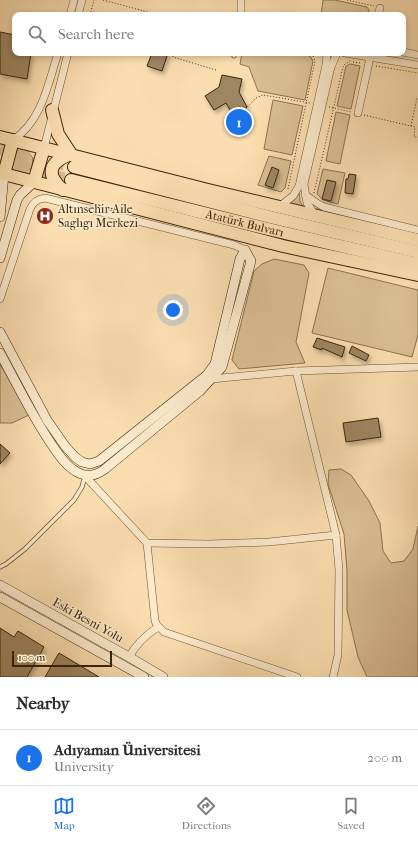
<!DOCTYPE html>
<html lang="en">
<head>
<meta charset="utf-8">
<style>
  :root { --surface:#fff; --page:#f7f7f7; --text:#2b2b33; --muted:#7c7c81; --line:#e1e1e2; --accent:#1a73e8 }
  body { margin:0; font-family:"IM FELL French Canon",serif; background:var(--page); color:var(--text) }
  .scale { position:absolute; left:12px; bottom:10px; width:100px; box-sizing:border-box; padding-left:4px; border:2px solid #3a260e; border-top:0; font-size:11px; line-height:14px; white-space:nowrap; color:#3a260e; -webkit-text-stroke:3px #fceacc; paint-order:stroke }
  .you { position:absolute; left:173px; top:310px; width:14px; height:14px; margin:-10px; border:3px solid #fff; border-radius:50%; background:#1a73e8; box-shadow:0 0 0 6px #1a73e833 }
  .badge { display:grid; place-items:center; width:26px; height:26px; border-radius:50%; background:var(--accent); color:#fff; font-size:13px; font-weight:700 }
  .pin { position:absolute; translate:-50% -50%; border:2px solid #fff; box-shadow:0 1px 4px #0006 }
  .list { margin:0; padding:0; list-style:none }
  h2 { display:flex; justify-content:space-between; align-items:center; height:52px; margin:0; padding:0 16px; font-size:17px }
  h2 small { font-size:13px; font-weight:400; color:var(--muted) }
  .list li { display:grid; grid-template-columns:26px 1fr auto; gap:12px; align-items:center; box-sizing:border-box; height:56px; padding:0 16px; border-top:1px solid var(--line) }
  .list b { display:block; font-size:15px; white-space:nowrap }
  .list p { margin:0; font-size:13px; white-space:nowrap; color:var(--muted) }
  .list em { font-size:13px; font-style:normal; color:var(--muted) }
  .icon { flex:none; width:22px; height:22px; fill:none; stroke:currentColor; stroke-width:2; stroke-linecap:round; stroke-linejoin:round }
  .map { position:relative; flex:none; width:418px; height:677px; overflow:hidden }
  .search { position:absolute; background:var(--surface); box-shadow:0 2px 6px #0003; left:12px; right:12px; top:12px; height:44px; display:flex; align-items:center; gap:10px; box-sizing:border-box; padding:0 14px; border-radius:8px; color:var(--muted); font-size:15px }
  .sheet { height:108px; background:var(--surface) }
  nav { display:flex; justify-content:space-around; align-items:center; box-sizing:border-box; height:56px; border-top:1px solid var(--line); background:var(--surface); font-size:11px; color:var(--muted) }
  nav a { display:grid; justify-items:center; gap:2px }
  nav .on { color:var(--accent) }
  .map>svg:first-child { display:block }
</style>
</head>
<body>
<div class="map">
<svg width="418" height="677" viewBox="0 0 418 677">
  <defs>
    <filter id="shadow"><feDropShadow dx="2" dy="3.5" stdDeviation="2" flood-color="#0004"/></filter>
  </defs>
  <rect width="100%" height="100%" fill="#fbdeb0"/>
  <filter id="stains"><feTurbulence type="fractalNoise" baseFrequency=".005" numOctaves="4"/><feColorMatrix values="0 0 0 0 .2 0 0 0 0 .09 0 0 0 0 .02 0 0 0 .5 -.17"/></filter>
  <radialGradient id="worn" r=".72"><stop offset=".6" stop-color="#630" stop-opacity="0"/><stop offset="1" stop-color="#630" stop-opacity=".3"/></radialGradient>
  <g fill="#dabf94" stroke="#8a7251">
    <polygon points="323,0 335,0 367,7 369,10 368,15 321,15"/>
    <polygon points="242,53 294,53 310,56 313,61 305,100 258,91 249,67 240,64"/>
    <polygon points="350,64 360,66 351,109 337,106 346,66"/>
    <polygon points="273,100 303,106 292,155 264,149"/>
    <polygon points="336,112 350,115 340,164 326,161"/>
    <path d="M17,150L27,151L33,158L32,167C26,175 17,175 11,168L14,151Z"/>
    <polygon points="269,156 291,161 285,188 281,192 258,185"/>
    <polygon points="323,169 345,173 338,204 323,200 317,194"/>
    <polygon points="299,192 300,201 305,210 287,205 295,199"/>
    <polygon points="274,259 304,265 309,273 296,342 305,363 239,369 232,360 254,271 262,264"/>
    <polygon points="328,268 418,290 418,335 412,357 312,333"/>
    <polygon points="0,364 29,415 12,423 0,423"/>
    <polygon points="341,469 351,475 369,501 380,523 383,551 391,563 404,561 413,549 418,526 418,677 367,677 358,657 347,610 347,571 344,534 328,484 329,470"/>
  </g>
  <g fill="#9e8662" stroke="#3a260e" filter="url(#shadow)">
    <polygon points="0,32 15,35 15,53 31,53 27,79 0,74"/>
    <polygon points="152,53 168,53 162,71 147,66"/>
    <polygon points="222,75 242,79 239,92 247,107 233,115 226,103 214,110 205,96 219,87"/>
    <polygon points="272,167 279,170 273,188 265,185"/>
    <polygon points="349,174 356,175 353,194 345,193 346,179 348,179"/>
    <polygon points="327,180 336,182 331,201 322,199"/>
    <polygon points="317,338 345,347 342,357 322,348 322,350 313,347"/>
    <polygon points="352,346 369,355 366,361 349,353"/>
    <polygon points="378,418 381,437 346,442 343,423"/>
    <polygon points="0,444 10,453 0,464"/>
    <polygon points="0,628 14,637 18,631 44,647 27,677 0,677"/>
    <polygon points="59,653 99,677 45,677"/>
  </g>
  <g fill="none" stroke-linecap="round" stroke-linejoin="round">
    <g stroke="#d4b990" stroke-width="12" stroke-dasharray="12 6" stroke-linecap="butt">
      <polyline points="0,149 74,167"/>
      <polyline points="0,162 71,180"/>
    </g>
    <g stroke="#6a5436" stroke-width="5">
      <g id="lane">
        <polyline points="234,56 235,53"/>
        <polyline points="0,567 6,564 25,549 74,500 82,487 85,476"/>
      </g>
    </g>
    <g stroke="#6a5436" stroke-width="8">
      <g id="street">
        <polyline points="241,0 241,15"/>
        <polyline points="70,15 74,0"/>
        <polyline points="78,15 82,0"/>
        <polyline points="378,15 380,8"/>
        <polyline points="403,52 418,55"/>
        <polyline points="345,53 418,65"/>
        <polyline points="358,113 371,53"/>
        <path d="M13,140C42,121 48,84 58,53"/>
        <polyline points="44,148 68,53"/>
        <path d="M305,195C312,199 317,204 324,207L418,230"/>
        <polyline points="279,207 293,196 299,186 326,65 327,53"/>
        <polyline points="315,215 307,203 304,184 331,67 337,53"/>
        <path d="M0,299L30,209C33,202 37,199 45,198L234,245L245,250"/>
        <polyline points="296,371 336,535 339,570 338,655 333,677"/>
        <polyline points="210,378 211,379 296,371 418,367"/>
        <polyline points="85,476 147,543 208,544 269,542 336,535"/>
        <polyline points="147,543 155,621 157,625 164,632 297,677"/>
        <path d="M129,657C136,644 146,635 158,627"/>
      </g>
    </g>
    <g stroke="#3a260e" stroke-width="10">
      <g id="secondary">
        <polyline points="0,217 4,174"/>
        <polyline points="0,258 17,200 20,195 34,182"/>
        <polyline points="0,332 47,420 65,446 75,457 82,462 90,464 99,461 207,375 215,364 240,259 245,250"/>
        <path d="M0,353C17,384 32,416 52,445C59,455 66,466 77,472C87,478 97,475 105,469L200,391L222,367L251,261L245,250"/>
        <polyline points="0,585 129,657 163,677"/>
        <polyline points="0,597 144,677"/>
      </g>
    </g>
    <g stroke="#3a260e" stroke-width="14">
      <g id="highway">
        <path d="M52,110L58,134L71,154C49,162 45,174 63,190"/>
        <polyline points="0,137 208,190 418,240"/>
        <polyline points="74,167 270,217 418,252"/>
        <polyline points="0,173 283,246 418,275"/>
        <polyline points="4,174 13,140"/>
        <path id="s1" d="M71,180L268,229L418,264"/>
        <polyline points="34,182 44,148"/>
      </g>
    </g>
    <g stroke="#3a260e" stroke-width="1" stroke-dasharray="1 2" stroke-linecap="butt">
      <polyline points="103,0 159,15"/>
      <polyline points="347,0 374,6"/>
      <polyline points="90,15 94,0"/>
      <polyline points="174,53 173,57 216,70"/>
      <polyline points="353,62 361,63"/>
      <polyline points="376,66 418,73"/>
      <polyline points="329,107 351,112"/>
      <polyline points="364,115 415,127 414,137 418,137"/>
      <polyline points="231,124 256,98 263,95 310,103"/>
      <polyline points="411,126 417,98 418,98"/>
      <polyline points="288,189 315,61 313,56 307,53"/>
      <polyline points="314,193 343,67 345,64 350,61"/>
    </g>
    <use href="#lane" stroke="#fceacc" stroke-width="3.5"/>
    <use href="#street" stroke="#fceacc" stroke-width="7"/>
    <use href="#secondary" stroke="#fceacc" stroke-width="9"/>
    <use href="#highway" stroke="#fbdeb0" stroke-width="12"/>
  </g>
  <defs>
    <g id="hospital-disc" transform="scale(0.9)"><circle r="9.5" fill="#8f2418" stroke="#fceacc"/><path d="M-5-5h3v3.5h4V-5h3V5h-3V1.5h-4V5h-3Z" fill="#fff"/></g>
  </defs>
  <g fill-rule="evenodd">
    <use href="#hospital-disc" x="45" y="216"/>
  </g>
  <g text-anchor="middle" stroke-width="3" stroke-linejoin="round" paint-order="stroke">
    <g font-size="12" fill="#3a260e" stroke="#fceacc" text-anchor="start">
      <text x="58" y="213">Altınsehir Aile<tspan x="58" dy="14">Saglıgı Merkezi</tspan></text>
    </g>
    <g font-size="12" fill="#3a260e" stroke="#fceacc">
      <text dy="4" stroke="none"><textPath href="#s1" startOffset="179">Atatürk Bulvarı</textPath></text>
      <text transform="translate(88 620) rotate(29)" y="4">Eski Besni Yolu</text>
    </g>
  </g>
  <rect width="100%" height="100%" filter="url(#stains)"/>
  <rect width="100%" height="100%" fill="url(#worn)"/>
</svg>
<div class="scale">100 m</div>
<div class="you"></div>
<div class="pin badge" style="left:239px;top:122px">1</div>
<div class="search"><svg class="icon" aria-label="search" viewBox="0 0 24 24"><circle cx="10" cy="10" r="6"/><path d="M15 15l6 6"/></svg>Search here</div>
</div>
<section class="sheet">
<h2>Nearby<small></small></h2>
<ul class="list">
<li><span class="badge">1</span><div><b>Adıyaman Üniversitesi</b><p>University</p></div><em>200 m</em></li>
</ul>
</section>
<nav>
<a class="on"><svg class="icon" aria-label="map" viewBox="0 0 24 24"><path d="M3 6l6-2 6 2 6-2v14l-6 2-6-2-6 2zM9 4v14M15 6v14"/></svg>Map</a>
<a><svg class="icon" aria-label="directions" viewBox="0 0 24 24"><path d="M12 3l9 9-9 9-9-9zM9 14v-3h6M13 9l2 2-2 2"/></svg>Directions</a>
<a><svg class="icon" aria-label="saved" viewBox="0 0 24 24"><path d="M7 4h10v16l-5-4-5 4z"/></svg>Saved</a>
</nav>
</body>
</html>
